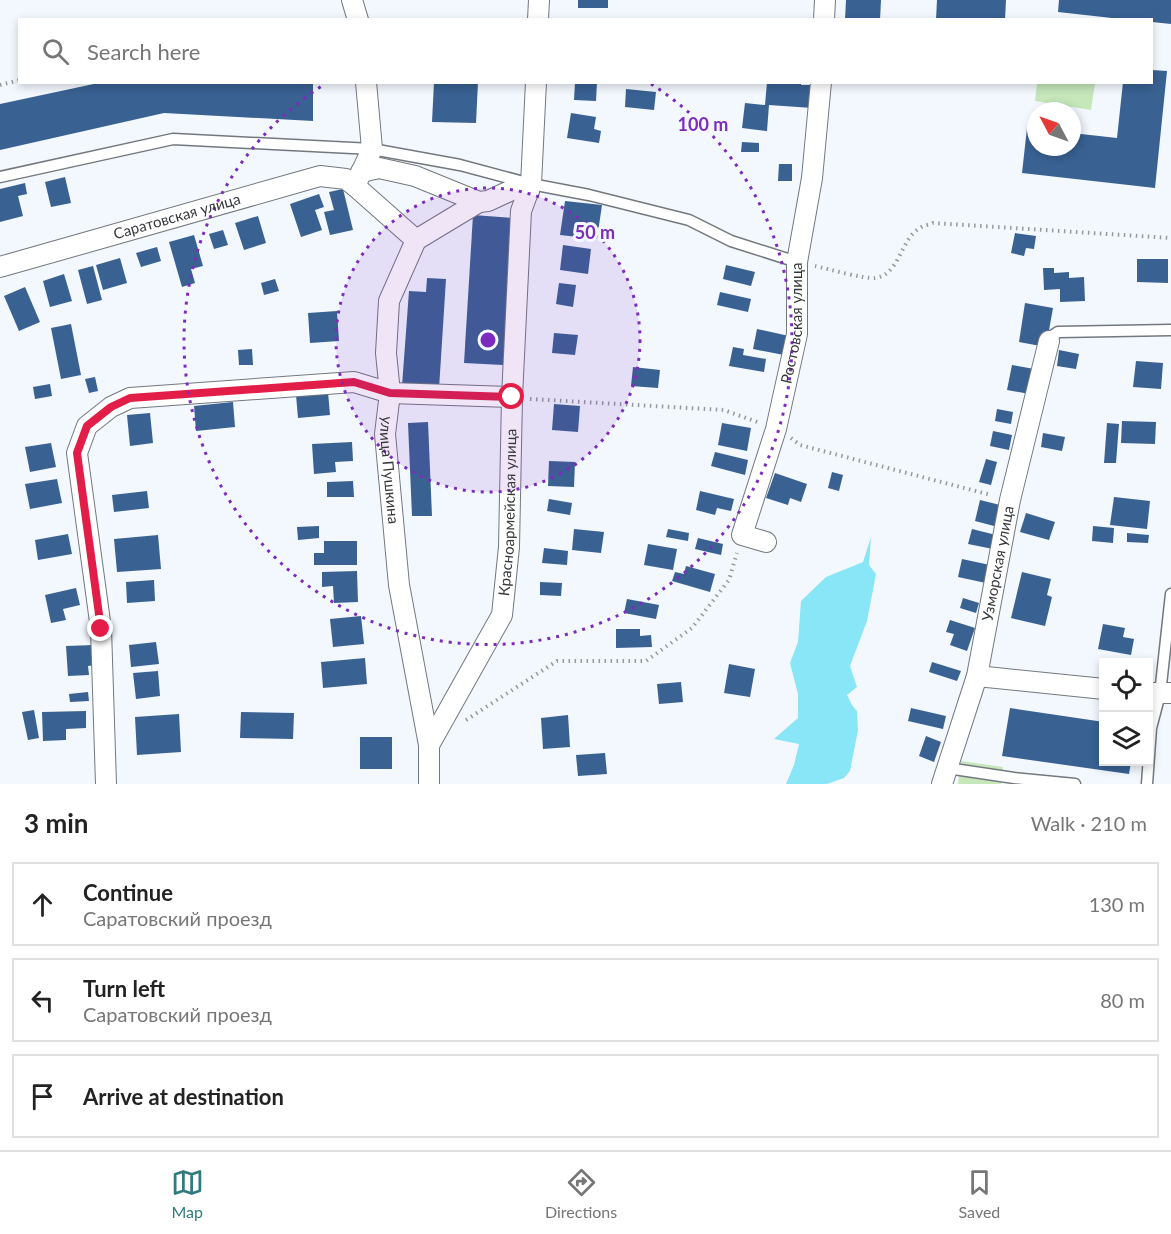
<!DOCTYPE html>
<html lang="en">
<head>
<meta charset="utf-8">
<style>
  :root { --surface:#fff; --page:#f6f6f6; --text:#222; --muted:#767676; --line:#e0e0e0; --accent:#317a7e }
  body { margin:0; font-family:Lato,sans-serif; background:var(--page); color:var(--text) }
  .controls { position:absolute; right:18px; bottom:18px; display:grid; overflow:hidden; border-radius:0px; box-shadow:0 3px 9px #0003 }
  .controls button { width:54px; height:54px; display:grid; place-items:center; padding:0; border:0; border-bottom:2px solid var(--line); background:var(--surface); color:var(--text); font:30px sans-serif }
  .compass { position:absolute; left:1027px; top:102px; width:54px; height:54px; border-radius:50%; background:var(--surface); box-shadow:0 3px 9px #0003; rotate:311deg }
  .stop { position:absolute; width:18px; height:18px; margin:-14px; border:4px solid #e11d48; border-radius:50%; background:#fff }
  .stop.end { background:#e11d48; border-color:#fff; box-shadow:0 2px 6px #0008 }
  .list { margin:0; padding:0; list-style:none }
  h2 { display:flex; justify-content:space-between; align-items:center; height:78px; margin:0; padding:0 24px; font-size:26px }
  h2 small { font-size:20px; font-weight:400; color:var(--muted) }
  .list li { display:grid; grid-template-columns:39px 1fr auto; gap:18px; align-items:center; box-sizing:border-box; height:84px; margin:0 12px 12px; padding:0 12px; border:2px solid var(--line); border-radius:0px }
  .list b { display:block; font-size:22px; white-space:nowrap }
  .list p { margin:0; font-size:20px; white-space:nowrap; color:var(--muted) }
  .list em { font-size:20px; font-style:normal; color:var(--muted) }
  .icon { flex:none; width:33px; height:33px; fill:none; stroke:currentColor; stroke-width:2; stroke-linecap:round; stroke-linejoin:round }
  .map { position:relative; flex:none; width:1171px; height:784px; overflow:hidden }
  .search { position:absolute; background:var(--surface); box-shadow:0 3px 9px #0003; left:18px; right:18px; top:18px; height:66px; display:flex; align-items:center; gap:15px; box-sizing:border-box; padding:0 21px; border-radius:0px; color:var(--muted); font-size:22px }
  .sheet { height:366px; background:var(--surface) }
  nav { display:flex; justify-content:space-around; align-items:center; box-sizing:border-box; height:84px; border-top:2px solid var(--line); background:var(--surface); font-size:16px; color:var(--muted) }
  nav a { display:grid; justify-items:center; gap:3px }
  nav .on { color:var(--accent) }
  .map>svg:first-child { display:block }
</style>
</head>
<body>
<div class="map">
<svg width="1171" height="784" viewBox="0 0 1171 784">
  <rect width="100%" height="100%" fill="#f3f8fe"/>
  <g fill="#c5e7ba">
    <polygon points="1037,83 1095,83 1091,110 1035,101"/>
    <polygon points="961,761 1003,767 1001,784 958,784"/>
  </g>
  <polygon fill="#88e6f6" points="871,537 869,565 876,574 867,621 850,666 857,687 847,695 852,705 857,711 858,730 850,771 844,778 827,784 786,784 794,765 799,744 774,739 798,718 798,694 790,663 798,642 801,601 826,577 863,562"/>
  <g fill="#396192">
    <rect x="578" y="0" width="30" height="8"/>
    <polygon points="846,0 881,0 880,20 845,20"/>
    <polygon points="937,0 1006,0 1005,20 936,20"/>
    <polygon points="1059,0 1171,0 1171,24 1152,22 1152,20 1130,20 1058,12"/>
    <polygon points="1152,70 1167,71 1155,188 1022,173 1027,128 1036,129 1036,147 1072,147 1072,133 1117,138 1123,82 1152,82"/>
    <polygon points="103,82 313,82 313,121 164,113 0,150 0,104"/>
    <polygon points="434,82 478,82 476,123 432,122"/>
    <polygon points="575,82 597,82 596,101 574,100"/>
    <polygon points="767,82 801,82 801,85 813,85 812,108 769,105 767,131 742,128 745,103 765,105"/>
    <polygon points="626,89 656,92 654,110 625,107"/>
    <polygon points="571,113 596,117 594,129 601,131 599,143 567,138"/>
    <polygon points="742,142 759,143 759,152 741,152"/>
    <polygon points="779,164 792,164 792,181 778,181"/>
    <polygon points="65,177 71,203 51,207 45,182"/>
    <polygon points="25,183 27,194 18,196 23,216 0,222 0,189"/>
    <polygon points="343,189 353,230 330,235 324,212 334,210 329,192"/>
    <polygon points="319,194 324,207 315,210 322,230 301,237 290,204"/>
    <polygon points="565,201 602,205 597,239 560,235"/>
    <polygon points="473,215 512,218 503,365 464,363"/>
    <polygon points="258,216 266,243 244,250 235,223"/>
    <polygon points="223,230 228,245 214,249 209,234"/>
    <polygon points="1015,233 1036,236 1034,249 1026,248 1024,256 1011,253"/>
    <polygon points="194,235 203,266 191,269 195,283 182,287 169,242"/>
    <polygon points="563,245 591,249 588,274 560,270"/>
    <polygon points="157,247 161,261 141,267 136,253"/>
    <polygon points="120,258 127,283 103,290 96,265"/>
    <polygon points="1137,259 1168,259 1168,283 1137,282"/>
    <polygon points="726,265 755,272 751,286 723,279"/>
    <polygon points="93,266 102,300 87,304 78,270"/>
    <polygon points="1043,268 1054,268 1054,273 1069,272 1069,278 1084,277 1085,301 1060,302 1060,289 1044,290"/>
    <polygon points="64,274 72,301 50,307 43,281"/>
    <polygon points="427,278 446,279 439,389 402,386 409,291 426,292"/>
    <polygon points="275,279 279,291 264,295 261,283"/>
    <polygon points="559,283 576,285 573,307 556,304"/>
    <polygon points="25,287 40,322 19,331 4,296"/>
    <polygon points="720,292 751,299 748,312 717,305"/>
    <polygon points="1025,303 1053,308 1046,347 1019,342"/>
    <polygon points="337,311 339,341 310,343 308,313"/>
    <polygon points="71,324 81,375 61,379 51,328"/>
    <polygon points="757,329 789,336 784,355 753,349"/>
    <polygon points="554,333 578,335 575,355 552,353"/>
    <polygon points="733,347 744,349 743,355 766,359 764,372 729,366"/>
    <polygon points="252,349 253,365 239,365 238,350"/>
    <polygon points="1059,350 1079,354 1076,369 1057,366"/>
    <polygon points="1136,361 1163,363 1161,389 1133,387"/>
    <polygon points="1012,365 1040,370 1035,395 1007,390"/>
    <polygon points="633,367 660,370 658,388 631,386"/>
    <polygon points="95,377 98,391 89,393 85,379"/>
    <polygon points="50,384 52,396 35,399 33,387"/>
    <polygon points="328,392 330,415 298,418 296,395"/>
    <polygon points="233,402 235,427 196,431 194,406"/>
    <polygon points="554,404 580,406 578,432 552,430"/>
    <polygon points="997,409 1013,412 1011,424 995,421"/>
    <polygon points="150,413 153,443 130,446 127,415"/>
    <polygon points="1122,421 1156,422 1155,444 1121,443"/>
    <polygon points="428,422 432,516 412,516 408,423"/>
    <polygon points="722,423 751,428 747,451 718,445"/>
    <polygon points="1107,423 1119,424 1116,463 1104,463"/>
    <polygon points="993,431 1012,435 1009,450 990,446"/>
    <polygon points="1043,433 1065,437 1062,451 1041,447"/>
    <polygon points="352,442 353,461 335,462 336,472 314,474 312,444"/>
    <polygon points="51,443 56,467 30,472 25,447"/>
    <polygon points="715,452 748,460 745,475 711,466"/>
    <polygon points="986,459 997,462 991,485 979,482"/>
    <polygon points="549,461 575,462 574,487 548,486"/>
    <polygon points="832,472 843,475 839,491 828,488"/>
    <polygon points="775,473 807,484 801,502 790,498 788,505 766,498"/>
    <polygon points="57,479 62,503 30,509 25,484"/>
    <polygon points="353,481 354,497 327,497 327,482"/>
    <polygon points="147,491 149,508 114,512 112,495"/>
    <polygon points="700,491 734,499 731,511 717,508 715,515 696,510"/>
    <polygon points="1114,497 1150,501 1147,529 1110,525"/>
    <polygon points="549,499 572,503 570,515 547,511"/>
    <polygon points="980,500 1004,506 998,527 975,521"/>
    <polygon points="1026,513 1055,522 1049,540 1020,532"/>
    <polygon points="319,526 319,538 298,540 297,527"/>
    <polygon points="1093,526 1114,528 1113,543 1092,541"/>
    <polygon points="574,529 604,532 601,553 572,550"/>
    <polygon points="668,529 689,533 688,541 666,537"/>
    <polygon points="972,529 996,535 993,549 968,544"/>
    <polygon points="1127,533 1149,535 1148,543 1127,542"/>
    <polygon points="68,534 72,554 38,560 35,540"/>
    <polygon points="158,535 161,569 117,572 114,539"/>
    <polygon points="698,538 723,544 721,555 695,549"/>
    <polygon points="324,541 357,541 357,565 314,565 314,553 324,553"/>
    <polygon points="648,544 677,549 673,570 644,565"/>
    <polygon points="544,548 568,551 567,565 542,563"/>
    <polygon points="962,559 990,565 986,583 958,577"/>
    <polygon points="686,566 715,574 710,592 672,581 675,572 684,574"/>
    <polygon points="357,571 358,602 334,603 333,586 322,587 322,572"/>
    <polygon points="1022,572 1051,579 1047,595 1052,597 1045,626 1011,618"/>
    <polygon points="154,580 155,601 127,603 126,582"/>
    <polygon points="540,582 562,583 561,596 540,595"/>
    <polygon points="76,588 80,605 63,609 66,620 51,623 45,595"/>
    <polygon points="963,598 979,603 976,613 960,608"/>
    <polygon points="627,599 659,605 656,619 624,613"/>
    <polygon points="361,616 364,644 333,647 330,619"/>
    <polygon points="950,620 975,628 967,651 950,645 954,634 946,632"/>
    <polygon points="1103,624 1125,628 1123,637 1134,639 1131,655 1098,649"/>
    <polygon points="616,629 640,629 640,636 651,635 652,647 616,648"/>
    <polygon points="156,642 159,664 131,667 129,645"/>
    <polygon points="94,645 95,665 88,666 89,675 68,676 66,646"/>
    <polygon points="365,658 367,684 323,688 321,662"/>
    <polygon points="932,662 961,671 957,681 929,672"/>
    <polygon points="729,664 755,669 750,697 724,693"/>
    <polygon points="158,671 160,696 136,699 133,673"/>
    <polygon points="681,682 683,702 659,704 657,684"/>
    <polygon points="88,692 89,701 70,702 69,694"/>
    <polygon points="911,708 946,716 943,729 908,721"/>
    <polygon points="1010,708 1104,722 1104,762 1131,762 1129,774 1002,756"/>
    <polygon points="34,710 39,738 28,740 22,712"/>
    <polygon points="86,711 86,728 66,729 66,740 43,741 42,712"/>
    <polygon points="241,712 294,713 293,739 240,738"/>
    <polygon points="179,714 181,752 137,755 135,717"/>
    <polygon points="568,715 570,747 543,749 541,718"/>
    <polygon points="926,736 941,742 934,762 919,756"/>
    <rect x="360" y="737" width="32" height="32"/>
    <polygon points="605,753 607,774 578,776 576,755"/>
  </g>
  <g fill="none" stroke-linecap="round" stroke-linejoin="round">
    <g stroke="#73787f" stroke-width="13">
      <g id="service">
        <polyline points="0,177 173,139 372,149 460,165 531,184 589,195 689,220 731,241 797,262"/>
        <polyline points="1049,341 1052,336 1058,332 1171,330"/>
        <polyline points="947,768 1014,778 1075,784"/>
        <polyline points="1147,784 1151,728 1160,694 1171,594"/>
      </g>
    </g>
    <g stroke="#73787f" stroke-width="22">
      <g id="minor">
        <polyline points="352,0 358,20"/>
        <polyline points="538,20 539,0"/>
        <polyline points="824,20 825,0"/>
        <path id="s1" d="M366,82L372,149L355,186L416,240L389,301L386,353L390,393L385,434L399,585L429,745V784"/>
        <polyline points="361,172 379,168 415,176 479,202 488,201 514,189 529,191"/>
        <polyline points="416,240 479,202"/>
        <path id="s2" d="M0,267L320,176L346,179L355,186"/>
        <path id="s3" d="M766,542L742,535L776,429L797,334V262L812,178L821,82"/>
        <polyline points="977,676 1104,689"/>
        <polyline points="1148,693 1171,693"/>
        <path id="s4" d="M429,745L502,615L509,547L512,397L521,211L531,184L536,82"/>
        <polyline points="106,784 101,629 77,453 87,426 111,407 130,398 354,382 390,393 512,397"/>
        <path id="s5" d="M942,784L977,676L1010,500L1049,341"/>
      </g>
    </g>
    <g stroke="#95999d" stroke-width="4" stroke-dasharray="1.5 4.5" stroke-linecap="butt">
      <polyline points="0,85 20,80"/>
      <path d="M815,266C829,269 863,279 875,278C900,275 900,239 920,228C924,225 929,225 933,223L1171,238"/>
      <polyline points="530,399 724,410 760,423"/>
      <polyline points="791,438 800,445 991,495"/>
      <polyline points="466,720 557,661 646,661 692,628 729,580 737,553"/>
    </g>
    <use href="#service" stroke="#fff" stroke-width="10"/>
    <use href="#minor" stroke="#fff" stroke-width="20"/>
  </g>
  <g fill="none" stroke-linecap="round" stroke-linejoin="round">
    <polyline stroke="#e11d48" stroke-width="8" points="101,629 77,453 87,426 111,407 130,398 354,382 390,393 512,397"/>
  </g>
  <circle cx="488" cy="340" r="152" fill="#7b2cbf" fill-opacity=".12"/>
  <g fill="none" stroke="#7b2cbf" stroke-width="3" stroke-dasharray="3 6">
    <circle cx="488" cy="340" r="152"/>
    <path d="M651 84A304 304 0 1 1 325 84"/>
  </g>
  <g text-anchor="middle" stroke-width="6" stroke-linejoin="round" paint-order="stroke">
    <g font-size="15" fill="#36383b" stroke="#f3f8fe">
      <text dy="5" stroke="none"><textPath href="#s2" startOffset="184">Саратовская улица</textPath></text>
      <text dy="5" stroke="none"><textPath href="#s3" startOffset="244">Ростовская улица</textPath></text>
      <text dy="5" stroke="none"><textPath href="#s1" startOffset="426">улица Пушкина</textPath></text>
      <text dy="5" stroke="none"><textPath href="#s4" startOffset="252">Красноармейская улица</textPath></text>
      <text dy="5" stroke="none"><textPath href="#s5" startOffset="228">Узморская улица</textPath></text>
    </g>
  </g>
  <circle cx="488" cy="340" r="9" fill="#7b2cbf" stroke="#f3f8fe" stroke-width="3"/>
  <g font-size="18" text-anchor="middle" font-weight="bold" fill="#7b2cbf" stroke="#f3f8fe" stroke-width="6" stroke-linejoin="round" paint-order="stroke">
    <text x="703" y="131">100 m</text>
    <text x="595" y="239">50 m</text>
  </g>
</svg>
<div class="controls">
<button><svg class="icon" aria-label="locate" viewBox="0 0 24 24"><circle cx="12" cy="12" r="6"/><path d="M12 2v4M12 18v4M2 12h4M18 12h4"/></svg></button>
<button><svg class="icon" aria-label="layers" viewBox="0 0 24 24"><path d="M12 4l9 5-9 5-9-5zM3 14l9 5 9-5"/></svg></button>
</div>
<svg class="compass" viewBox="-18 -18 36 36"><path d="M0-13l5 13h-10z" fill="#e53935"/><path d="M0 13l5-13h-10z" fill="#767676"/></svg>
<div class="stop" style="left:512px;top:397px"></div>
<div class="stop end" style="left:101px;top:629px"></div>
<div class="search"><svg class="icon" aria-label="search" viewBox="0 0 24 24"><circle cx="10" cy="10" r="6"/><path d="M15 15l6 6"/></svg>Search here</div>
</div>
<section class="sheet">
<h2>3 min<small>Walk · 210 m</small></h2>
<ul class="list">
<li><svg class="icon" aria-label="ahead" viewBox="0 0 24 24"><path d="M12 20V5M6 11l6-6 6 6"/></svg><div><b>Continue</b><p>Саратовский проезд</p></div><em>130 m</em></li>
<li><svg class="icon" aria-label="left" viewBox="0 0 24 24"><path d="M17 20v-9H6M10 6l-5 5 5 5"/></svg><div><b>Turn left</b><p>Саратовский проезд</p></div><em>80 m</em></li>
<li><svg class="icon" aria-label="arrive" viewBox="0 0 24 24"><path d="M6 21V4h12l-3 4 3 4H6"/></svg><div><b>Arrive at destination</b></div></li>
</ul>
</section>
<nav>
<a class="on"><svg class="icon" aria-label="map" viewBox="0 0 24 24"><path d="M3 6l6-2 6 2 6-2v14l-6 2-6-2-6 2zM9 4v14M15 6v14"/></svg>Map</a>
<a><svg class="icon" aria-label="directions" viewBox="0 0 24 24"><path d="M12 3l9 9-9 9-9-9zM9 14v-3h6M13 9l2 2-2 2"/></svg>Directions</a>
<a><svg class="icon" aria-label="saved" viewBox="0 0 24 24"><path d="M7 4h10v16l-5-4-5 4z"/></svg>Saved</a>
</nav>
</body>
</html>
